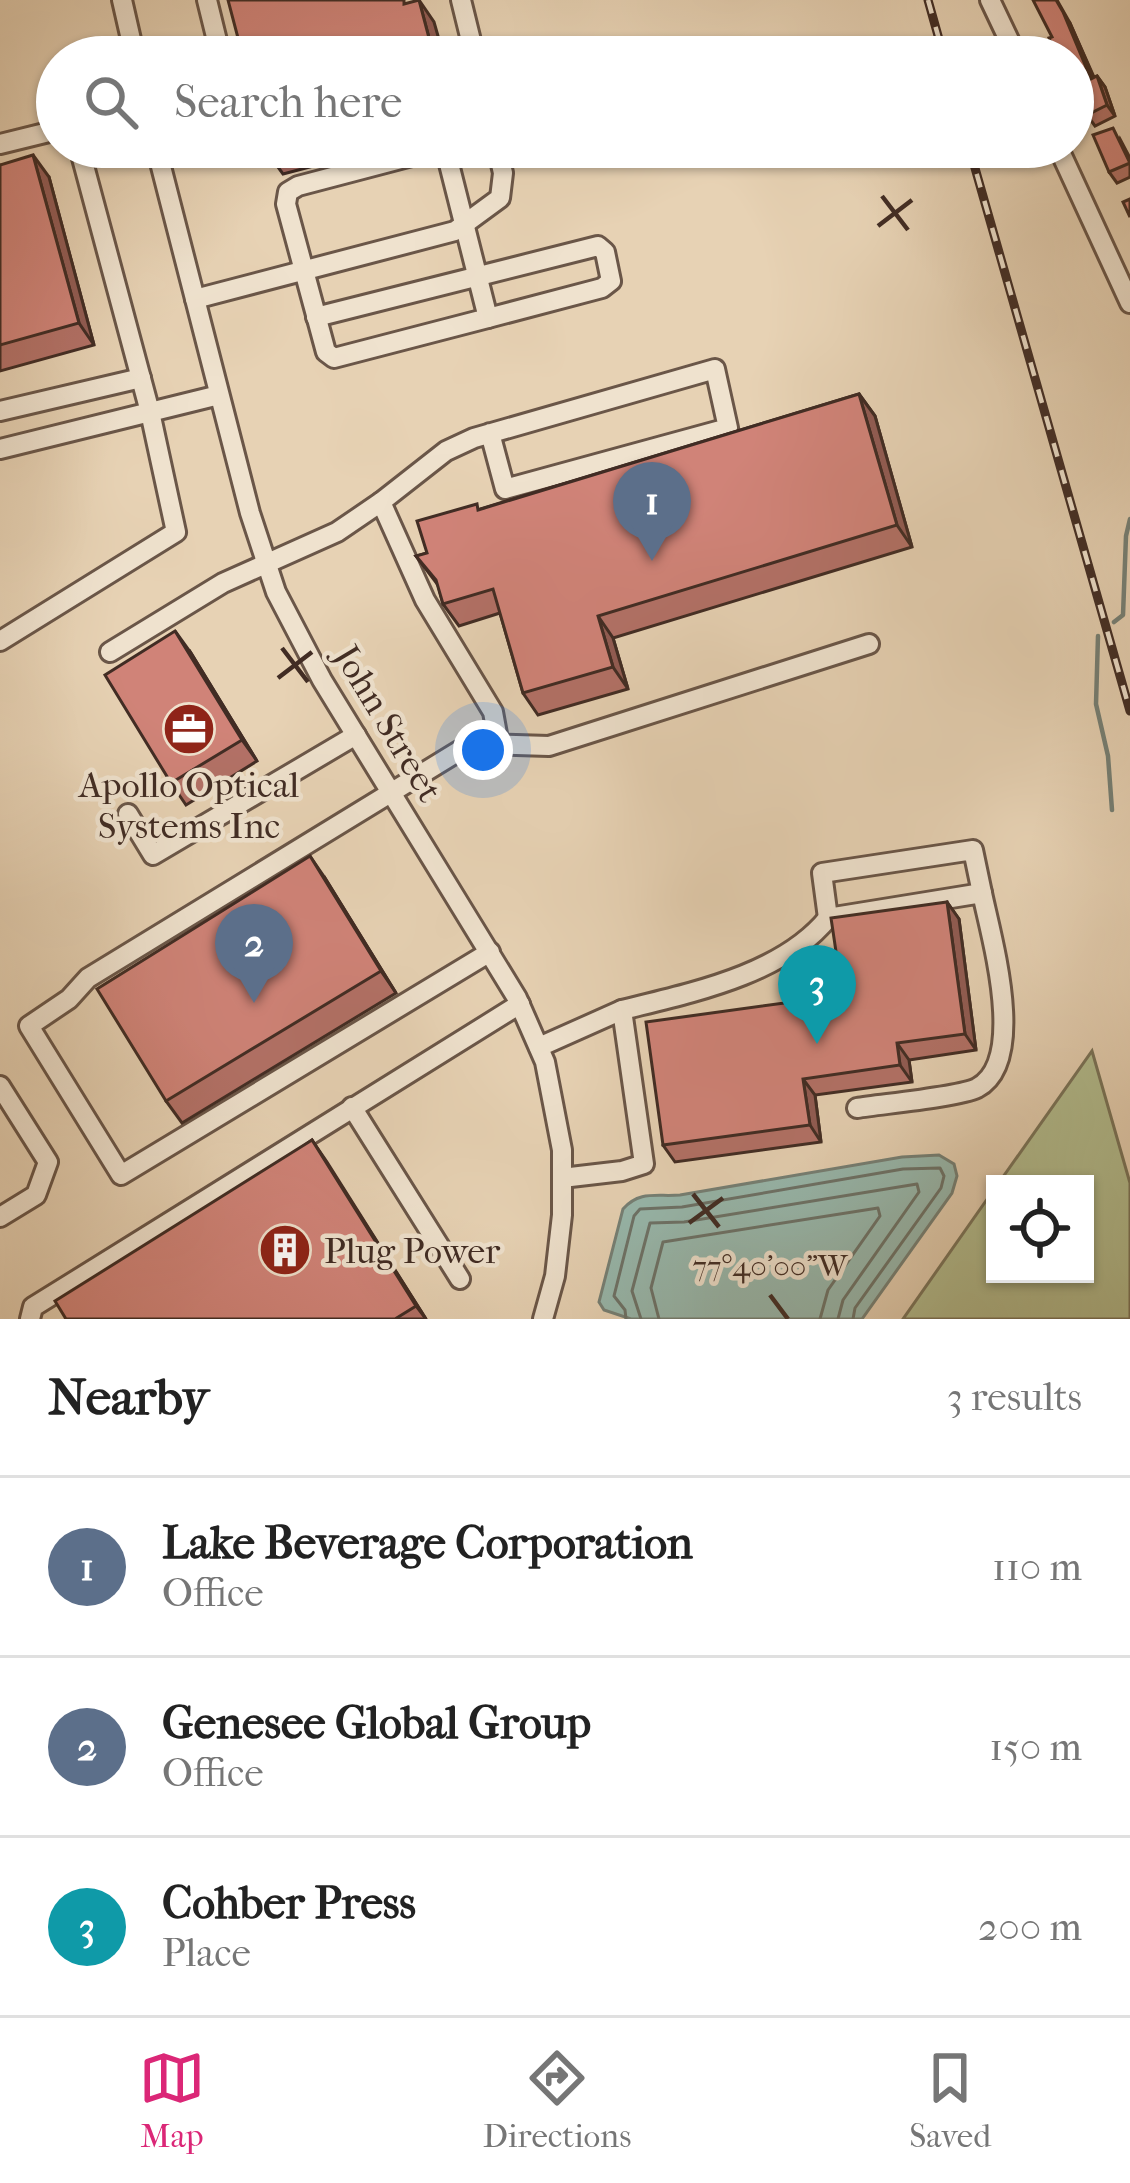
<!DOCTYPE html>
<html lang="en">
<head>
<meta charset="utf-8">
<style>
  :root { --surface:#fff; --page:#f2f2f2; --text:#222; --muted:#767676; --line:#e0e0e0; --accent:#db2777 }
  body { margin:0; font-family:"IM FELL French Canon",serif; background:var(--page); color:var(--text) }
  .controls { position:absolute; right:36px; bottom:36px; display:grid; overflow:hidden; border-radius:0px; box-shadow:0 3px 9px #0004 }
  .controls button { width:108px; height:108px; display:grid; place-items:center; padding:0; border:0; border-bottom:3px solid var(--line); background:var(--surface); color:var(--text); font:60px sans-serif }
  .you { position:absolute; left:483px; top:750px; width:42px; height:42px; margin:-30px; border:9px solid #fff; border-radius:50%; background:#1a73e8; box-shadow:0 0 0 18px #1a73e833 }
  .badge { display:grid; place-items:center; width:78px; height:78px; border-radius:50%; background:var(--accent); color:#fff; font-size:39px; font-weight:700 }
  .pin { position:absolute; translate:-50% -99px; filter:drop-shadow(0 3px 6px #0008) }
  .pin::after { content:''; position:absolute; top:63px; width:42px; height:36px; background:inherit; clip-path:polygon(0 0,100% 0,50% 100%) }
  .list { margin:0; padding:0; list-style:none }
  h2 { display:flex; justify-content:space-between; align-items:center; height:156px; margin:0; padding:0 48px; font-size:51px }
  h2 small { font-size:39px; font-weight:400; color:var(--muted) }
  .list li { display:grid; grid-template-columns:78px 1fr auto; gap:36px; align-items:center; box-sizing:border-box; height:180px; padding:0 48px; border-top:3px solid var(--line) }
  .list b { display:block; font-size:45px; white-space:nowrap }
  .list p { margin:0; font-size:39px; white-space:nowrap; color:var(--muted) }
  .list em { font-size:39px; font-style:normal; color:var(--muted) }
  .icon { flex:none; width:66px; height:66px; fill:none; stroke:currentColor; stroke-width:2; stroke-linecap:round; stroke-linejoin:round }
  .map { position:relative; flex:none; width:1130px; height:1319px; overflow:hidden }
  .search { position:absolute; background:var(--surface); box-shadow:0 3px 9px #0004; left:36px; right:36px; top:36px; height:132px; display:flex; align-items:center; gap:30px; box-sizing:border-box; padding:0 42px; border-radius:66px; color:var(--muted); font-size:45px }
  .sheet { height:696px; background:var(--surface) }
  nav { display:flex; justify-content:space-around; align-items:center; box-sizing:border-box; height:168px; border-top:3px solid var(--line); background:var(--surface); font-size:33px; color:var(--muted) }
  nav a { display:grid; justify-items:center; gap:6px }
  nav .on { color:var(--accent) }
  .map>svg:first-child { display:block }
</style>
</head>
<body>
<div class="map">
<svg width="1130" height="1319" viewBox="0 0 1130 1319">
  <rect width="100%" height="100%" fill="#e7d2b4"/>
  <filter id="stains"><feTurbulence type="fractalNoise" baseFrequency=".00167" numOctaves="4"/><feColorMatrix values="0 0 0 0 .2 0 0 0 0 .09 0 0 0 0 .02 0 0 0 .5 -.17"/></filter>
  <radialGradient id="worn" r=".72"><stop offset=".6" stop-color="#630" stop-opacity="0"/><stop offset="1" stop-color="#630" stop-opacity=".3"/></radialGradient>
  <polygon fill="#b2bd8f" stroke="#7a745a" stroke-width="3" points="1092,1051 1130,1183 1130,1319 903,1319 995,1188 995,1274 1085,1274 1085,1184 998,1184"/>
  <path fill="#97b8ad" stroke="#758076" stroke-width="3" d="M939,1155L954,1164L957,1176L952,1193L862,1319H631L604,1310L599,1302L623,1209C640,1190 657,1197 680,1195L902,1157Z"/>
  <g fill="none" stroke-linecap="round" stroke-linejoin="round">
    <g stroke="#6c7268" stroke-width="3">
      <polyline points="626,1319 625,1310 614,1296 634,1216 640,1209 682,1207 903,1169 940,1168 944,1176 941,1188 855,1308 853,1319"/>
      <polyline points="641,1319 632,1291 650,1223 684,1222 917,1184 919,1192 843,1300 838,1319"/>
      <polyline points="659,1319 651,1288 663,1242 878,1208 880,1216 828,1290 820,1319"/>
    </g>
    <g stroke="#758076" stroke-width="4.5">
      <polyline points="1114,622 1123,615 1126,536 1130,519"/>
      <polyline points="1098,636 1096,704 1108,756 1112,810"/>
    </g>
    <g stroke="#6a5648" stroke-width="24">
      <g id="minor">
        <polyline points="122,0 135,57"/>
        <polyline points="207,0 221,57"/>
        <polyline points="461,0 475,57"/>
        <polyline points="990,0 1017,57"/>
        <polyline points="0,144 57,130"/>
        <polyline points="156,147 250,513 276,592 322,680 517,998 545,1062 562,1150 562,1215 555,1276 543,1319"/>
        <polyline points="1058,147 1130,303"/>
        <polygon points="435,150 446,152 488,318 334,358 326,352 286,204 288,192 298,186"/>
        <polyline points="195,299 455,231 500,198 503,173 497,147"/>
        <polyline points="316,317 598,246 605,252 611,281 602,288 488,318"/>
        <polyline points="0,411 141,378"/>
        <polyline points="0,449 219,395"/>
        <polyline points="381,502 446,451 474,438 715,369 728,428 505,489 490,433"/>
        <polyline points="0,641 176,532 150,412 79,147"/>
        <polyline points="110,652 223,583 337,532 381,502 425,600 493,712 499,745"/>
        <polyline points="128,814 153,855 356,735"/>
        <polyline points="828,918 822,873 973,850 982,893"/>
        <polyline points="490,952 121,1175 29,1026 69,999 88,978 459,751 483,744 549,746 869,644"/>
        <path d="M622,1010C690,993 782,975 828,918L982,893C991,937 1028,1061 977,1088C959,1097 881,1104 857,1108"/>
        <polyline points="539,1047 622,1010 644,1164 622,1171 562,1178"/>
        <polyline points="0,1086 48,1162 36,1195 0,1217"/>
        <polyline points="352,1107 460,1279"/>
        <polyline points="30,1319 33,1307 520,1004"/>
      </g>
    </g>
    <use href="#minor" stroke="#efe2ce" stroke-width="18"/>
    <g stroke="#412c24" stroke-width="9">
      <g id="rail">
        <polyline points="928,0 944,57"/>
        <polyline points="969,147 1130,711"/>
      </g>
    </g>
    <use href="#rail" stroke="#efe2ce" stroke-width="4.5" stroke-dasharray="14" stroke-linecap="butt"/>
  </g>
  <g fill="#b37167" stroke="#412c24" stroke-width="3">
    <polygon points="1070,23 1094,77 1097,76 1105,87 1115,116 1095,126 1087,115 1052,37"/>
    <polygon points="1120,139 1130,158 1130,177 1117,183 1109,172"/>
    <polygon points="266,147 386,147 283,174 267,152"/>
    <polygon points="0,165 49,177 94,345 0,371"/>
    <polygon points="859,394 875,416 912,547 613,638 628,689 538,715 523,693 500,613 459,626 443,604 438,585 416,556 427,553 480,509"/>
    <polygon points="191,653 257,761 186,805 171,783"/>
    <polygon points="325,878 396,993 182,1123 166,1101"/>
    <polygon points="947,902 959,919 976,1050 909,1060 912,1082 815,1095 821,1142 675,1162 663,1145 792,1002 838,965"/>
    <polygon points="312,1140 426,1319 66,1319"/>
  </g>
  <g fill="#925c54" stroke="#412c24" stroke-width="3">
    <polygon points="419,0 434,22 444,57 436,57 433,53"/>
    <polygon points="1057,0 1070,23 1099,90 1091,79"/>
    <polygon points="1097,76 1105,87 1115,116 1107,105"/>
    <polygon points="33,155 49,177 94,345 79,323"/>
    <polygon points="859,394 875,416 912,547 897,525"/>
    <polygon points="598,616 613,638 628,689 613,667"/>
    <polygon points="175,631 191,653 257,761 242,740"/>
    <polygon points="310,856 325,878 396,993 381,971"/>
    <polygon points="947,902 959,919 976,1050 965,1034"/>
    <polygon points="897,1043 909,1060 912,1082 900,1065"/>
    <polygon points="803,1079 815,1095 821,1142 810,1125"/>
    <polygon points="312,1140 327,1162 426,1319 416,1306"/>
  </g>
  <g fill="#d08378" stroke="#412c24" stroke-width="3">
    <polygon points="228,0 404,0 404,4 419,0 433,53 420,57 243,57"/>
    <polygon points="1033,0 1056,0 1063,12 1091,79 1097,76 1107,105 1087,115 1073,92 1073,57 1057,57 1049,38 1052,37"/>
    <polygon points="1113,128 1130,163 1109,172 1093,135"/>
    <polygon points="266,147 286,147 267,152"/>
    <polygon points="33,155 79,323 0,345 0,165"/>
    <polygon points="1130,199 1130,217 1123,202"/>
    <polygon points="859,394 897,525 598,616 613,667 523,693 493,589 443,604 436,580 416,556 427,553 417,521 477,504 478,510"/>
    <polygon points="175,631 242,740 171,783 105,675"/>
    <polygon points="310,856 381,971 166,1101 97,989"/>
    <polygon points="947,902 965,1034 897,1043 900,1065 803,1079 810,1125 663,1145 646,1022 792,1002 787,972 838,965 831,918"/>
    <polygon points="312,1140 416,1306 395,1319 66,1319 55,1301"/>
  </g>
  <path fill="none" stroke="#412c24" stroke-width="4.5" d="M882,196L908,230M878,226L912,200M282,648L308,682M278,678L312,652M693,1194L719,1227M689,1223L723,1198M770,1295L788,1319"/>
  <defs>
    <g id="office-disc" transform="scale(2.7)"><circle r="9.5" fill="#8f2418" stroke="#efe2ce"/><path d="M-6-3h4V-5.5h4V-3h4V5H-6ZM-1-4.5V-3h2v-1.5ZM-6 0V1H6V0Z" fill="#fff"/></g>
    <g id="building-disc" transform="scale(2.7)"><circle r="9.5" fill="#8f2418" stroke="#efe2ce"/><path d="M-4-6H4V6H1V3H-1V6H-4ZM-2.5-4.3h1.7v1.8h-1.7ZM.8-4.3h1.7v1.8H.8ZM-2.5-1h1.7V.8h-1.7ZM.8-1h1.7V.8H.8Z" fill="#fff"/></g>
  </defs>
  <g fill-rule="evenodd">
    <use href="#office-disc" x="189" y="729"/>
    <use href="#building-disc" x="285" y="1250"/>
  </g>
  <g text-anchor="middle" stroke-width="9" stroke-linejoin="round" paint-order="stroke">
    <g font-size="36" fill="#412c24" stroke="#efe2ce">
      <text transform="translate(389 723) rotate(59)" y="13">John Street</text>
    </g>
    <g font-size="36" fill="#412c24" stroke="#efe2ce">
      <text x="189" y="797">Apollo Optical<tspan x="189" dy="41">Systems Inc</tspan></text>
      <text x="324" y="1263" text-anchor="start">Plug Power</text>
    </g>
  </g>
  <g font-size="30" text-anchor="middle" fill="#412c24" stroke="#efe2ce" stroke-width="9" stroke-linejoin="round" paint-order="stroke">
    <text x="770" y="1276">77°40'00"W</text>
  </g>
  <rect width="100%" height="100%" filter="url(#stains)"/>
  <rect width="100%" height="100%" fill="url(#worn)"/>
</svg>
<div class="controls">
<button><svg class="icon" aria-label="locate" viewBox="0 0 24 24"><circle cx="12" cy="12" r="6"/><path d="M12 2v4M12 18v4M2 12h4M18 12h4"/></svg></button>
</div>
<div class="you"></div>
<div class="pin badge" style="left:652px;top:561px;background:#5c6f8a">1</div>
<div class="pin badge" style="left:254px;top:1003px;background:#5c6f8a">2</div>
<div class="pin badge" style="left:817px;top:1044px;background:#0f9aa8">3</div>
<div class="search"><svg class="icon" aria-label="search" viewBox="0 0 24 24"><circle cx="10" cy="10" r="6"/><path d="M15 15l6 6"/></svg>Search here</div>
</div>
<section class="sheet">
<h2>Nearby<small>3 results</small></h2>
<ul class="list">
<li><span class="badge" style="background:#5c6f8a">1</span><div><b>Lake Beverage Corporation</b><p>Office</p></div><em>110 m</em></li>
<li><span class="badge" style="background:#5c6f8a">2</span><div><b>Genesee Global Group</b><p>Office</p></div><em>150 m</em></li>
<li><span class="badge" style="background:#0f9aa8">3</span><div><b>Cohber Press</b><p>Place</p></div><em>200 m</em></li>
</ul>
</section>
<nav>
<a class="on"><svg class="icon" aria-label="map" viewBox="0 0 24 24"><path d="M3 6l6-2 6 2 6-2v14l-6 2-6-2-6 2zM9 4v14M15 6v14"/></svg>Map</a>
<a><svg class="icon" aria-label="directions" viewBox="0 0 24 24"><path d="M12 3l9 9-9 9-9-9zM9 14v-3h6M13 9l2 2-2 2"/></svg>Directions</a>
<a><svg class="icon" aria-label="saved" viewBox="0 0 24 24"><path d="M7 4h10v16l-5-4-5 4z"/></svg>Saved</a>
</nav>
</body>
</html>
